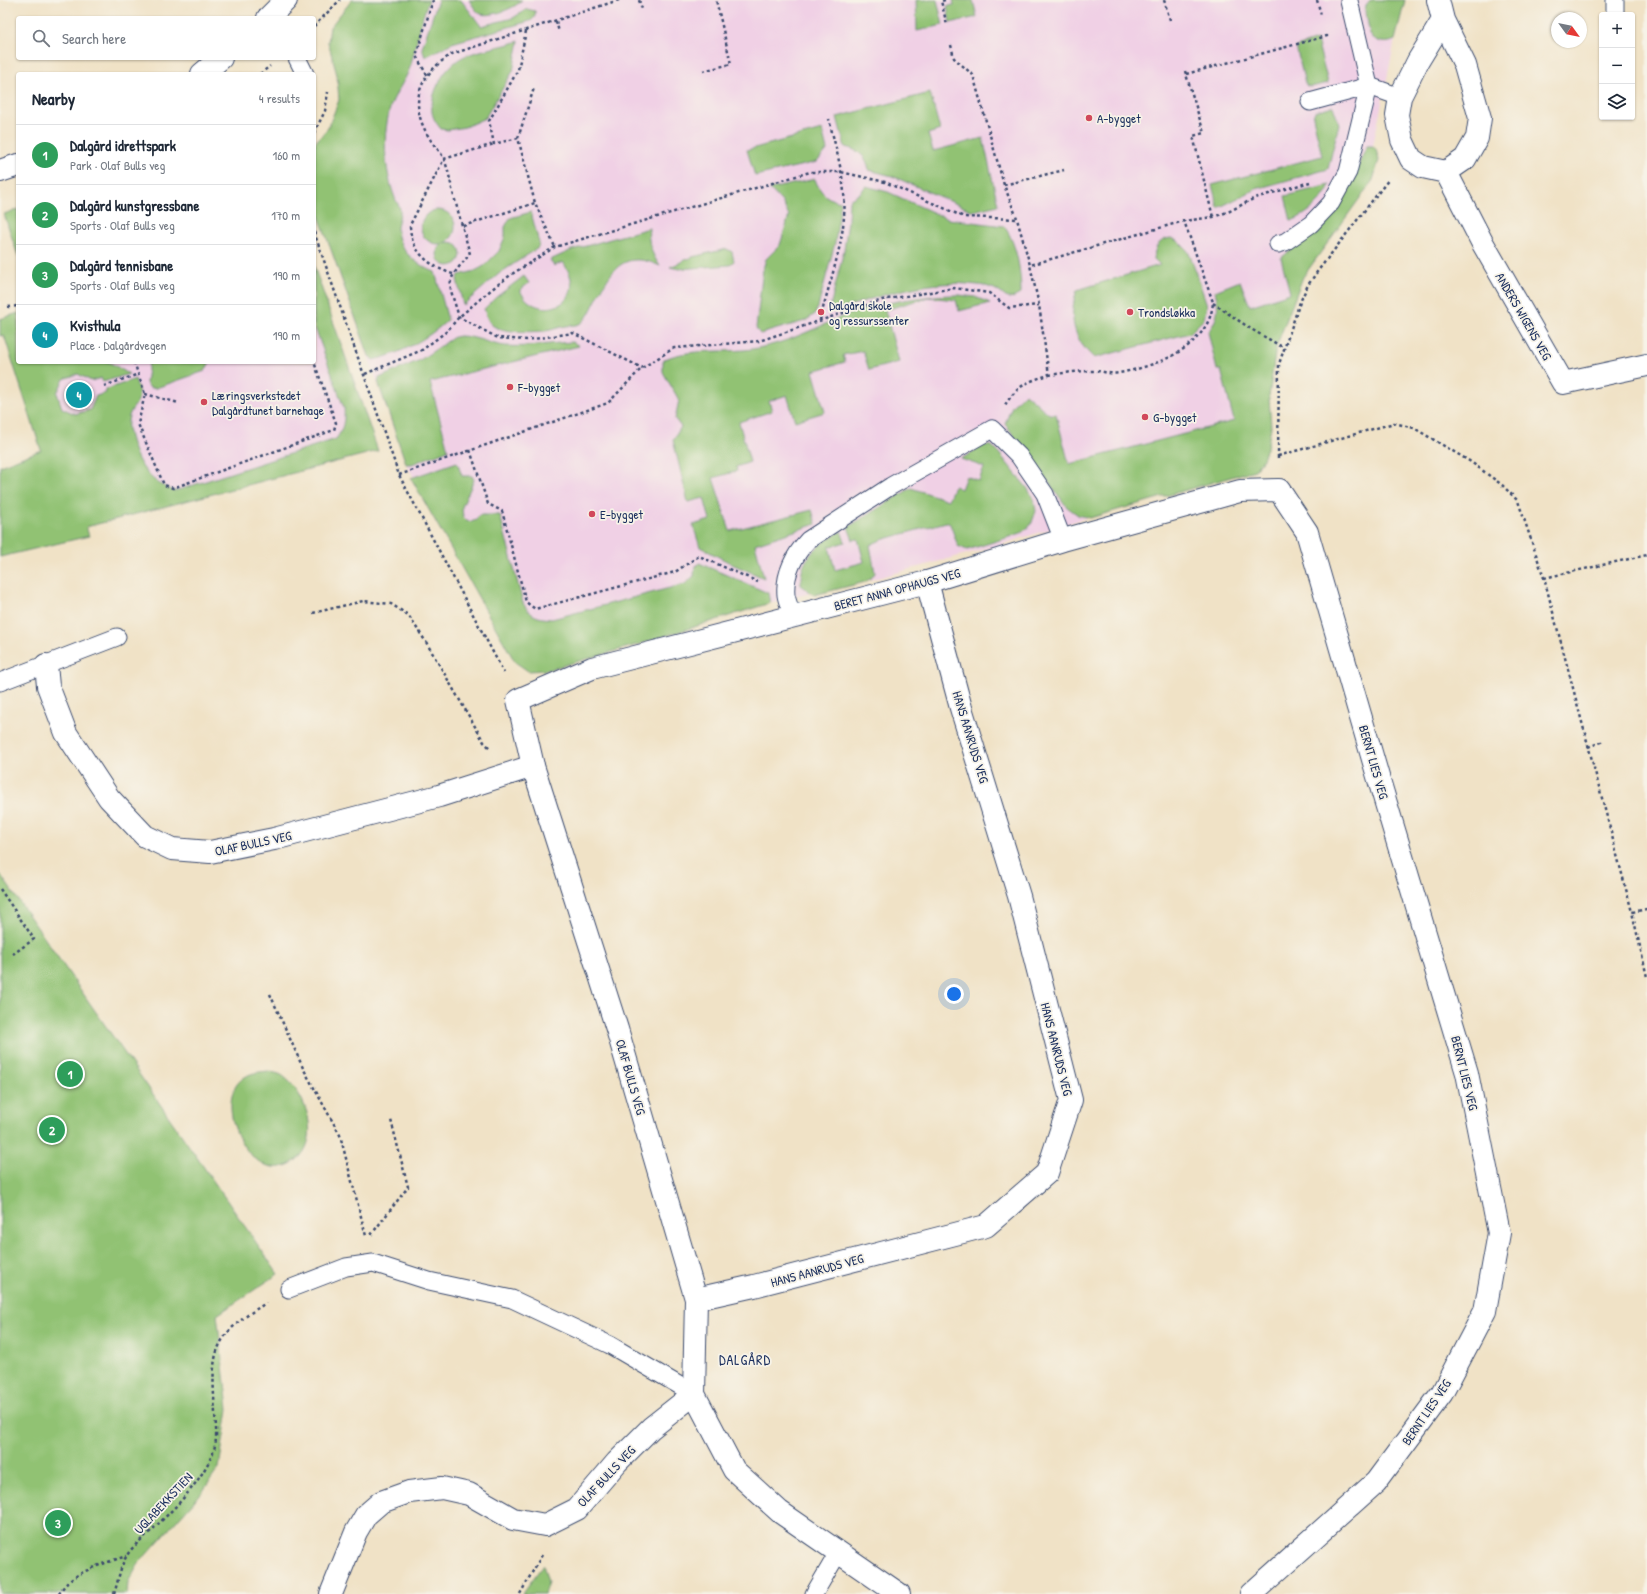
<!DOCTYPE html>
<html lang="en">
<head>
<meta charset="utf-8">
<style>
  :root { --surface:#fff; --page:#f6f6f7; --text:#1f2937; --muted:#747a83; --line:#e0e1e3; --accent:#111827 }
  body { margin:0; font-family:"Patrick Hand",sans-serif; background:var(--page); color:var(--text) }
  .controls { position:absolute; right:12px; top:12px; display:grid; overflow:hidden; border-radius:4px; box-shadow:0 1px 3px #0004 }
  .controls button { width:36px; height:36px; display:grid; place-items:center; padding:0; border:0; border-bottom:1px solid var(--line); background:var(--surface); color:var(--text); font:20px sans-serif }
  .compass { position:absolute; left:1551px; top:12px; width:36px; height:36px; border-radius:50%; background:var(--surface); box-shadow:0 1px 3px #0004; rotate:123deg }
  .you { position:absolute; left:954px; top:994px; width:14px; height:14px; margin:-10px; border:3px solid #fff; border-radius:50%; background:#1a73e8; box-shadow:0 0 0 6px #1a73e833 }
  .badge { display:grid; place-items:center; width:26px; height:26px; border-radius:50%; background:var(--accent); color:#fff; font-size:13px; font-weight:700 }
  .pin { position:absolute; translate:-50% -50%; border:2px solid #fff; box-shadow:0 1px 4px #0006 }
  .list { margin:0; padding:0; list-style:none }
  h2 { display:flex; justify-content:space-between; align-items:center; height:52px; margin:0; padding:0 16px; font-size:17px }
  h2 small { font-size:13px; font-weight:400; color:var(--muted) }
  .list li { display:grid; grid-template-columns:26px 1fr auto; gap:12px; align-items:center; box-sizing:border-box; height:60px; padding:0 16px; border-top:1px solid var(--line) }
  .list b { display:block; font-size:15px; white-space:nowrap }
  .list p { margin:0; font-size:13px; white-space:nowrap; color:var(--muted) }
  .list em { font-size:13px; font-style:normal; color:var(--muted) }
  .icon { flex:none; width:22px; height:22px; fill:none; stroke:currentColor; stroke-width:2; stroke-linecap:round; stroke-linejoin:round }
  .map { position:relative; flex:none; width:1647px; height:1594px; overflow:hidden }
  .search { position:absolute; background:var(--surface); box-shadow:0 1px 3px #0004; left:16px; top:16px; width:300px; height:44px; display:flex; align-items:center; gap:10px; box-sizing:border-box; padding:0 14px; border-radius:4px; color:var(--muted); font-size:15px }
  .panel { position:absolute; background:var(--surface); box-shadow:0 1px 3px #0004; left:16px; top:72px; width:300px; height:292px; border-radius:4px }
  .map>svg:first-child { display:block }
</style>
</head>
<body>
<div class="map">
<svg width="1647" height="1594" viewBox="0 0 1647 1594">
  <rect width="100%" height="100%" fill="#f7f3e8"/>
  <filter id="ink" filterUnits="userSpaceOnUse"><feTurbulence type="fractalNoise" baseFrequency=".025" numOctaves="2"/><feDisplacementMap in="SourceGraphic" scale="8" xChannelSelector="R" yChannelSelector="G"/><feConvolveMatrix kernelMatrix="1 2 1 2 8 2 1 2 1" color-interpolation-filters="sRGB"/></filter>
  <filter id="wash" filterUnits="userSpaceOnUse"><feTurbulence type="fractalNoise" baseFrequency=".012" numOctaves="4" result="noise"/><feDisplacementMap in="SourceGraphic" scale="16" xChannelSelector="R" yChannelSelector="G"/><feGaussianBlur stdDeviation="0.9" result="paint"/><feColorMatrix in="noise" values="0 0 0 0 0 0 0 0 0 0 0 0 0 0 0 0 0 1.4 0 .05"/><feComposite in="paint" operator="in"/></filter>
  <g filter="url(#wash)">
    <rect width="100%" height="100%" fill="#f0e2c6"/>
    <g fill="#f0d0e5">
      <polygon points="361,0 1405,0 1395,40 1373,146 1376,150 1379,160 1373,180 1303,277 1276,347 1269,397 1271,427 1268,444 1261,463 996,546 870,580 767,603 525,669 406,464 314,202 314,144 328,128 339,100 337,75"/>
      <polygon points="314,266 378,451 86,527 35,362 314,362"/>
    </g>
    <g fill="#91c273" stroke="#567868">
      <path d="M352,0H429C420,21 417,43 411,64C407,79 396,91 391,105C382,134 384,169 395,198C396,201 399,205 400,209C401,214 397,223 397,229C398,251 417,265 435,272L448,320C427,339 401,354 373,360L369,356L314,202V144L328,128L339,100L337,75L328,42L330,27Z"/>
      <path d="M438,0H461L481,26L513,18L527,9L535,11C536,16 534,19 530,21L452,43L425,57L422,48Z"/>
      <path d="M469,0H522C516,8 488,19 479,13C475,10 472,4 469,0Z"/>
      <polygon points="916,0 937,0 943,25 917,31"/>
      <polygon points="953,0 973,0 977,17 950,23 947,6 954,5"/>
      <path d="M1372,0H1405L1395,40C1385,45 1377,42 1370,35L1365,8L1369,1Z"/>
      <polygon points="1317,40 1328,83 1311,87 1307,86 1305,83 1296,47"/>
      <path d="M519,41L513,71L485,118L465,127L448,130L441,129C437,124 433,119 432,112C430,92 446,64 465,56C482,49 502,47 519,41Z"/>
      <path d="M930,93L940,130L928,134L933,151L983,138L998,205L973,211L892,176L869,170C867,156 858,150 845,147L837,117Z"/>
      <polygon points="1333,106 1339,124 1328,169 1256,189 1218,208 1212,185 1322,156 1313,117 1315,111"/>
      <polygon points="822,130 827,150 817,162 755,176 747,150"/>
      <path d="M1367,146H1373L1376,150L1379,160L1373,180L1303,277L1276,347L1269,397L1271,427L1268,444L1263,459L1255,470L1090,518L1078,515L1067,507L1005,424L1012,406L1025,393L1049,414H1056L1069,464L1234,421L1221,370H1217L1208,332C1219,318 1219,307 1215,291L1240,281L1250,306L1290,293L1281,258L1337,212Z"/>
      <path d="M815,179C819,191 827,200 841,202L835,243L818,307L815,314L805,321L760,334L756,328L763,269L766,259L780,245L789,216L782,202L770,189Z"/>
      <path d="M1330,185C1322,202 1309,214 1291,221L1285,196Z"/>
      <path d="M866,186L888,192L948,219L1004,226C1017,243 1021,272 1021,293C1005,305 1006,293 992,288C985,285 976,285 968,284C924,280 874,297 833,312L830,307L844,250L848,222L849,200L859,194Z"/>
      <polygon points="18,209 18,256 4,214"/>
      <circle cx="438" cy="227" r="17"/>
      <polygon points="531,212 539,243 538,248 500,273 463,305 457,279 459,275 475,271 484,266 499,251 505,237 505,227 510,218"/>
      <path d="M649,228C647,240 652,256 660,266C619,247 609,276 593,306C590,312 587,319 581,323C576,326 571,325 566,326C559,327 553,330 545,331C533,332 501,333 492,325C487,321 486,314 484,309L495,298L524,276L529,283L520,290C533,319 577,310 571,279C570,273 566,267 563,262L554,266L550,260L572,250Z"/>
      <path d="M1171,238L1179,242L1187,250L1191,258L1207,305L1204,319L1190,333L1094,358C1073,339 1068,317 1077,290L1160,265L1154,259C1154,248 1159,239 1171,238Z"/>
      <circle cx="449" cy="254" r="12"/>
      <polygon points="727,249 732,252 734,261 730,265 679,269 670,267 692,257"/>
      <path d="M314,266L378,451L86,527L89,536L0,557V466L41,450L4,335L0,336V319L18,313V362H109L129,374L103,382L101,378L91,381L78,374L64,379L57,393L62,408L75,414L90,410L96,396L106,393L105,390L135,379C146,408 130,401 128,422C127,427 129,432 130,437C137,463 148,482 175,491L336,439C343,430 345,420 344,408L314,325Z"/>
      <path d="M959,295L975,297L990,303L959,311L956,300L928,297L885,310L899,362L869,370L863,351L843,355L845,362L813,371L825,412L795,421L787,395L769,401L772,411L739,422L750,462L736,467L737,471L713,478L730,531L812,510L816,524L755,544L764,578L734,565L700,547L693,525L710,520L704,498L688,502L673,440L681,427L675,419L679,400L663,372V362L665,359C692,347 730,354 758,348C784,343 808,332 832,321C868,305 919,295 959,295Z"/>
      <path d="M459,336C477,336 488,344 505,346C529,348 549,343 573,342L579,346L430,382L448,450L412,464H406L378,382L379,378L420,360L454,337Z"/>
      <polygon points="149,362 210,362 205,371 156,388 150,388 146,383"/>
      <path d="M984,445L992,446L998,452L1028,489L1034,500L1036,511L1031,525L1021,533L1003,539L967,550L958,546L950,524L946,522L881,540L870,545L875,573L871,578L865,582L814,595L801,585C799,557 820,544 841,531L845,542L829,547L835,570L864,562L858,539L853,540L848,527L911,488L948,500L954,486L961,489L966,476L979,481L984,467L961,459Z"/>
      <path d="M457,462L462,476H472L474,480L462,507L463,518L471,522L476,520L479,515H500L523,603C531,616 536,618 552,619L685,584L694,576L695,567L699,563L768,593L770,603L640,644L547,670L528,671L515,662L411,478Z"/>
      <polygon points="0,874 278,1274 217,1315 228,1409 219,1468 203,1491 138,1564 128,1582 127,1594 0,1594"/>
      <path d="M269,1071C273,1073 279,1073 283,1076C306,1093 323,1141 295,1161C251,1192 208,1099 245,1077C252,1072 261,1072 269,1071Z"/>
      <polygon points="543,1565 548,1582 544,1594 522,1594"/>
    </g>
  </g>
  <g filter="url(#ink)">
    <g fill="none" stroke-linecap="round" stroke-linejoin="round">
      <g stroke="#3b4a6e" stroke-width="19">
        <g id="lane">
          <polyline points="1615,15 1615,0"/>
          <polyline points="297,58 305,74"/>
          <polyline points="1310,102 1369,86 1400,97"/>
          <polyline points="1278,244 1285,242 1311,224 1331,203 1348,172 1369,86 1349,1"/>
          <path d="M793,617C791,610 787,602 786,595C784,574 795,554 808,540L891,486L992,429L1019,456L1045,494L1063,540"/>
          <polyline points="0,682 117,637"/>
          <polyline points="289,1289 346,1267 373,1263 429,1281 512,1299 610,1345 694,1394"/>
          <polyline points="814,1594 838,1553"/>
        </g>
      </g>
      <g stroke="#3b4a6e" stroke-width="24">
        <g id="street">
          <polyline points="1438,0 1443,20 1465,65 1480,118 1477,138 1465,159 1446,172 1423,167 1411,159 1402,140 1397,115 1400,97 1418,61 1443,20"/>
          <polyline points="268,18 286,0"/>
          <polyline points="202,74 221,58"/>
          <polyline points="0,171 18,165"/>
          <polyline points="1446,172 1482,242 1563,383 1647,365"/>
          <polyline points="46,665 48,686 66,733 109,798 145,836 172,849 210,852 274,839 439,796 533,766"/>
          <polyline points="696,1299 754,1286 986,1226 1047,1173 1071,1100 1019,896 961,708 927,582"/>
          <polyline points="331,1594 356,1532 366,1515 381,1502 409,1492 442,1488 469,1494 513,1519 545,1525 577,1509 617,1462 651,1428 694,1394"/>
          <polyline points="899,1594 780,1512 734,1470 694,1394 696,1299 617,1029 533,766 518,700 592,668 927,582 1063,540 1240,491 1279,490 1307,532 1379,780 1467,1073 1499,1233 1485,1311 1442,1393 1376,1482 1251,1594"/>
        </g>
      </g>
      <g stroke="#3b4a6e" stroke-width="2.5" stroke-dasharray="3 3" stroke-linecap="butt">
        <path d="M619,0L452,54C417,76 408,104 430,139C434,146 441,152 444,159C448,169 450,179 452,189C458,211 464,233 470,254C444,284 448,280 459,317L498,338L527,340L573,333L642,368"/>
        <polyline points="639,0 642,9"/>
        <polyline points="945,0 941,1 947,25"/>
        <polyline points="1164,0 1170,20"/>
        <polyline points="1317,0 1321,15"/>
        <polyline points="556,21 559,32"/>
        <polyline points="314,26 340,0"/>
        <polyline points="526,31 518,70 489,121 494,144 518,138 535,203 555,247"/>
        <polyline points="951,45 954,58 973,75 1004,185 1017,218"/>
        <polyline points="703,71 731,64 716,0"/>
        <polyline points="1185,71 1204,133 1193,136 1213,217"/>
        <polyline points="260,74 270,66"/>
        <polyline points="1186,74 1327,36 1326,33"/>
        <polyline points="427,75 416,56 433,0"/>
        <polyline points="314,133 325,111 328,92"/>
        <polyline points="518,138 534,88"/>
        <polyline points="1004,185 1064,170"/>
        <polyline points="463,226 535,203"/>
        <polyline points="314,232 399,475 504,673"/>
        <path d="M453,274C430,267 410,251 410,225L444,159L494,144"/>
        <polyline points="1213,303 1251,329 1284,348"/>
        <polyline points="8,307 18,306"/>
        <path d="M820,320C828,287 842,249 844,216C847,183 836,151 829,119"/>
        <polyline points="134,362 145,394 138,424 164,485 173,488 334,430 336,423 314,362"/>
        <polyline points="365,374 422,350 447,331 459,317 492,289 512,274 555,247 810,172 841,172 885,182 964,217 1017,219 1030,265 1184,221 1213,217 1230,211 1255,198 1310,182"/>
        <path d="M1049,375C1063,373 1078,371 1092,371C1102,370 1109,375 1119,373C1157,366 1210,347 1213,302L1184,221"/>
        <polyline points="104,386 139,374"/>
        <polyline points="145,394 179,403"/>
        <path d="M1005,405C1017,386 1028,381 1049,375L1039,305L1030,265"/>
        <polyline points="470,450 488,504 502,511 526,602 535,609 675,572 699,556 758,582"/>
        <polyline points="1278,456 1394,423 1414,428 1471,462 1502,485 1518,501 1544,578 1632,912"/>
        <polyline points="1278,458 1279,364 1300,302 1308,285 1317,272 1389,179"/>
        <polyline points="399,475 608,403 642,368 674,348 759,341 882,300 954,288 989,293 1009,308 1039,305"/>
        <polyline points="1544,578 1647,555"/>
        <polyline points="313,613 363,601 391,604 408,615 426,642 484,742 490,748"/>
        <polyline points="1588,747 1604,741"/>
        <polyline points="0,889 34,939 13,954"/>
        <polyline points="1647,909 1632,912 1647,977"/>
        <polyline points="270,994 303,1068 340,1135 366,1236"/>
        <polyline points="371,1235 408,1187 391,1120"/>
        <path d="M59,1594C70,1572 103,1564 126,1556"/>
        <path d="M114,1594C118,1582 120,1567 126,1557C132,1546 145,1537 154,1528C175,1508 200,1483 212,1455C218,1441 216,1428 215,1413C211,1351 211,1337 266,1303"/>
        <polyline points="520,1594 542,1555"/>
      </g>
      <use href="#lane" stroke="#fff" stroke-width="17"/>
      <use href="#street" stroke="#fff" stroke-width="22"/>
    </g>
  </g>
  <g fill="#d1495b" stroke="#f7f3e8" stroke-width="1.5">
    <circle cx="1089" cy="118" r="4"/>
    <circle cx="821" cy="312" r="4"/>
    <circle cx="1130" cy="312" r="4"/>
    <circle cx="510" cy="387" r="4"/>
    <circle cx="204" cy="402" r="4"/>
    <circle cx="1145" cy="417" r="4"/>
    <circle cx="592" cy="514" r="4"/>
  </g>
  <g text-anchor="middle" stroke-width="3.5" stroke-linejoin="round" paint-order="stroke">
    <g font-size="13" fill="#1b2f5e" stroke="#f7f3e8" text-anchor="start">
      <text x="1097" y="123">A-bygget</text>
      <text x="829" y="310">Dalgård skole<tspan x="829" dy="15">og ressurssenter</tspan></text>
      <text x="1138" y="317">Trondsløkka</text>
      <text x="518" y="392">F-bygget</text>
      <text x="212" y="400">Læringsverkstedet<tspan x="212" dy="15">Dalgårdtunet barnehage</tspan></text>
      <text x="1153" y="422">G-bygget</text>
      <text x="600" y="519">E-bygget</text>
    </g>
    <g font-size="13" fill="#1b2f5e" stroke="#f7f3e8">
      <text transform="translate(1524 316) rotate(60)" y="5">ANDERS WIGENS VEG</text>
      <text transform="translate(897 589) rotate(-15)" y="5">BERET ANNA OPHAUGS VEG</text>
      <text transform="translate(971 737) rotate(73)" y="5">HANS AANRUDS VEG</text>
      <text transform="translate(1374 762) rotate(74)" y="5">BERNT LIES VEG</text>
      <text transform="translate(253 843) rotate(-12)" y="5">OLAF BULLS VEG</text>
      <text transform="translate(1057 1049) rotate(76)" y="5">HANS AANRUDS VEG</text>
      <text transform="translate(1465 1073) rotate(76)" y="5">BERNT LIES VEG</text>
      <text transform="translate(631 1077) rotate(74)" y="5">OLAF BULLS VEG</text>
      <text transform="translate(817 1270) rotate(-15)" y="5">HANS AANRUDS VEG</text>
      <text transform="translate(1426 1412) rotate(-56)" y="5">BERNT LIES VEG</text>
      <text transform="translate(606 1476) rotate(-47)" y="5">OLAF BULLS VEG</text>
      <text transform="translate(163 1503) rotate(-47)" y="5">UGLABEKKSTIEN</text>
    </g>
    <g font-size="14" letter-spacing="1" fill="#1b2f5e" stroke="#f7f3e8">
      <text x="745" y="1365">DALGÅRD</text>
    </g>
  </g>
</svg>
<div class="controls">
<button>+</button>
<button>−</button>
<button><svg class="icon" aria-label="layers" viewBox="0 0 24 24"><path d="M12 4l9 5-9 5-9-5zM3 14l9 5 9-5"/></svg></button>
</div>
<svg class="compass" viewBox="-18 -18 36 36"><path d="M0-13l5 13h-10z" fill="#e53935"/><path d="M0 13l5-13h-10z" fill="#747a83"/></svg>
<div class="you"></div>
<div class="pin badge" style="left:70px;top:1074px;background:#2e9e5b">1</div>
<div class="pin badge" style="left:52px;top:1130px;background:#2e9e5b">2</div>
<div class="pin badge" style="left:58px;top:1523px;background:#2e9e5b">3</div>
<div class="pin badge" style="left:79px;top:395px;background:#0f9aa8">4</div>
<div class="search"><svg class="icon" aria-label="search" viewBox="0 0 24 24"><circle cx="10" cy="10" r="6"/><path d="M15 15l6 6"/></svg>Search here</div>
<section class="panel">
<h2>Nearby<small>4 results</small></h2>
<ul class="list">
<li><span class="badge" style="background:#2e9e5b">1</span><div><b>Dalgård idrettspark</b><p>Park · Olaf Bulls veg</p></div><em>160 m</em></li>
<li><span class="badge" style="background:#2e9e5b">2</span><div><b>Dalgård kunstgressbane</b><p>Sports · Olaf Bulls veg</p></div><em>170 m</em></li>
<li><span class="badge" style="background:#2e9e5b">3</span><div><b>Dalgård tennisbane</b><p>Sports · Olaf Bulls veg</p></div><em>190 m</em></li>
<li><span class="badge" style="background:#0f9aa8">4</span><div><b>Kvisthula</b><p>Place · Dalgårdvegen</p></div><em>190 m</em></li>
</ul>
</section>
</div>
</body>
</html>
